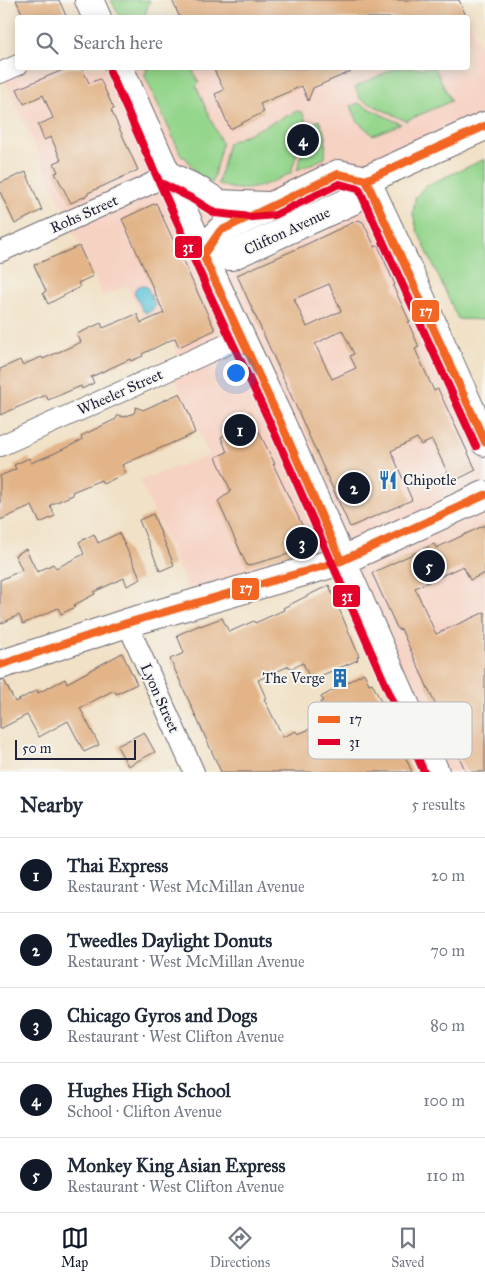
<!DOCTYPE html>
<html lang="en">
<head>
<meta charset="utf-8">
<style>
  :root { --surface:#fff; --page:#f6f6f7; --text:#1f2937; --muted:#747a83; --line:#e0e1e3; --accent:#111827 }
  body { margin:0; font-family:"IM FELL Great Primer",serif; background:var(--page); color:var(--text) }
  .scale { position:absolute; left:15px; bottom:12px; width:121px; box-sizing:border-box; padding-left:5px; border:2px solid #22223b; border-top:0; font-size:14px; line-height:18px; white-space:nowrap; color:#22223b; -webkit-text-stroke:4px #f6f6f2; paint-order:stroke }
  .you { position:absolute; left:235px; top:372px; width:18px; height:18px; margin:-12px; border:4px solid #fff; border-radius:50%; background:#1a73e8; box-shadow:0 0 0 8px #1a73e833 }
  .badge { display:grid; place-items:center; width:32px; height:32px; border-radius:50%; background:var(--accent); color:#fff; font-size:16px; font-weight:700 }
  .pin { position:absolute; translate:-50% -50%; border:2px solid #fff; box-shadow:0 1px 5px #0006 }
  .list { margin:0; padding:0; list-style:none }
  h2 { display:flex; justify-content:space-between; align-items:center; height:65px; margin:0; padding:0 20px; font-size:21px }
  h2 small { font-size:16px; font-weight:400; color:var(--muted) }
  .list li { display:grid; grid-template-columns:32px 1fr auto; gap:15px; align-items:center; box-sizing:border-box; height:75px; padding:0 20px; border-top:1px solid var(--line) }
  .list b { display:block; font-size:19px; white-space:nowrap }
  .list p { margin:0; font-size:16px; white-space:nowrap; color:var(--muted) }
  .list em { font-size:16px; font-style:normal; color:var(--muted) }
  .icon { flex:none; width:28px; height:28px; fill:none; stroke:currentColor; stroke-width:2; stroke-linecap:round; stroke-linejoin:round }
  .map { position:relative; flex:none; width:485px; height:772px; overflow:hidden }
  .search { position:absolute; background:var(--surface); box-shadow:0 2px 12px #0003; left:15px; right:15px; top:15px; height:55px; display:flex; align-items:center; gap:12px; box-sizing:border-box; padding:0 18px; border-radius:5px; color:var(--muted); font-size:19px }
  .sheet { height:440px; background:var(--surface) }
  nav { display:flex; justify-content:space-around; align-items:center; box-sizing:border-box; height:70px; border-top:1px solid var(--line); background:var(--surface); font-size:14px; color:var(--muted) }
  nav a { display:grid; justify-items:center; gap:2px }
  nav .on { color:var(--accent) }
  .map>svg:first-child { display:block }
</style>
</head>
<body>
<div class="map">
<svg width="485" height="772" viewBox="0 0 485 772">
  <rect width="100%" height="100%" fill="#f6f6f2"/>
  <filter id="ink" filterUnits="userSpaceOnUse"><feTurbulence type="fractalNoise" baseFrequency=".02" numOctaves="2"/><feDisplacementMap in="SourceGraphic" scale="10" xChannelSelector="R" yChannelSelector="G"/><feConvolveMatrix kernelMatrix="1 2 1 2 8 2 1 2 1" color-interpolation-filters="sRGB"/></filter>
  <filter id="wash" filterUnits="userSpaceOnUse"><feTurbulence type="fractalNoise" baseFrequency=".0096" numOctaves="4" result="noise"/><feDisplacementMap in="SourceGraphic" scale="20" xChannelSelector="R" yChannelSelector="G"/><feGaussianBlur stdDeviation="1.12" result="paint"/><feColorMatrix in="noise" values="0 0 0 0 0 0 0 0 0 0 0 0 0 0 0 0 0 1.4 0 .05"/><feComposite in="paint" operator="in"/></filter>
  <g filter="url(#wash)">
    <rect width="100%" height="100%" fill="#f1e1c6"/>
    <polygon fill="#f6d2c3" points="468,19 485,57 485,126 366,180 485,442 485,772 435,772 341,561 194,603 140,481 209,455 171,370 182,365 160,311 143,318 126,286 103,296 1,72 18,68 468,68"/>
    <g fill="#95d68d" stroke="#5c7c64">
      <polygon points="111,0 150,0 144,18 120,17"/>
      <polygon points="145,68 192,68 199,83 196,86 222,144 212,183 197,174 185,157 182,157 144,74 147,72"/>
      <polygon points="395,68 435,68 451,101 406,121 360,99 355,87"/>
      <polygon points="358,103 401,124 373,135 358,122 351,106"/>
      <path d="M297,111L302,112L306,121L291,173C265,185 247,196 218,184L228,143Z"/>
      <polygon points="319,120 326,136 325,158 297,170 311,124"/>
      <polygon points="485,159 485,320 458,319 417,230 413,214 415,198 425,186"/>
    </g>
    <polygon fill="#5dc4da" stroke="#40738a" points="141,285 147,287 155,305 152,310 147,313 143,311 134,292 136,288"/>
    <g id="blocks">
      <g fill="#e2b487" fill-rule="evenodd">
        <polygon points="16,0 59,0 67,18 24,18"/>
        <polygon points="172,0 459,0 467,18 180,18"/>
        <polygon points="68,68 82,68 89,83 100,79 114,109 111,110 138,170 88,193 88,195 71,203 55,173 58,172 54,163 61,160 51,137 44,140 38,125 53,118 43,95 24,104 17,89"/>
        <polygon points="213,68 359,68 313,88 308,101 302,86 260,104 264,112 230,129 215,94 224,90"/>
        <polygon points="26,172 42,210 15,224 0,192 0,183"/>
        <polygon points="156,203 215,330 179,347 175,338 142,354 143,356 131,361 130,359 91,377 94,383 82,389 81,386 48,400 46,395 0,415 0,369 20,360 22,365 42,357 43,359 81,342 77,334 101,323 103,328 137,314 141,323 164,313 122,219"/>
        <path d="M358,220L363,222L375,247L378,245L395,285L393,286L410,322H408L419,347L415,349L434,391L438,389L476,470L452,482L432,440L421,445L417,438L391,451L412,500L350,527L237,275L292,251ZM329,284L341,311L307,327L294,299ZM342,330L354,354L350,356L356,368L332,379L315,344Z"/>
        <polygon points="79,246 93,276 78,283 80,287 48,304 43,293 46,291 34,265"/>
        <polygon points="180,393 192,421 191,422 195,433 122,465 126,473 103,484 101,480 72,492 73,495 50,505 55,516 40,523 32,506 0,520 0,476 16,469 14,465 29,458 31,463 55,453 82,440 81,436 116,419 118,415 124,417 134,413 136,407 143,410"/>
        <polygon points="251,416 275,464 273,464 303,527 301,528 309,543 306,549 247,566 218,501 231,491 216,457 227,452 221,437 227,434 224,428"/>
        <polygon points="153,514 174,565 160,571 139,520"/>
        <polygon points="485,525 485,573 470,580 463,566 415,588 436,634 485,612 485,772 466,772 401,629 398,630 372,573 434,544 436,548"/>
        <polygon points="119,533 141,579 127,586 124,578 94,592 95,594 74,605 75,607 61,614 58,608 23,624 19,615 0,624 0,580 22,570 15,555 26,549 37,572 53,564 56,568 84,554 79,542 94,534 98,543"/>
        <polygon points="329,585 351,637 359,656 357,657 358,660 313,679 312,677 310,679 303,663 291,669 289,666 258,680 266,698 264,699 283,737 296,731 298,734 329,721 320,702 323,701 321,697 364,673 369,684 372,683 404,748 402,749 412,772 221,772 170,659 184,653 177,635 200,625 200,626 222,618 229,632 254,621 255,623 284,610 283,608"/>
        <polygon points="122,653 137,684 116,694 114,690 80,708 99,745 84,752 68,721 39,737 27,715 0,729 0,680 4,680 15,702 37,690 38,693 65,679 67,683"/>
        <polygon points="144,732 155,752 128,766 117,746"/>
      </g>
    </g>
  </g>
  <g filter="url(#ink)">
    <use href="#blocks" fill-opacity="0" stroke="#6a656c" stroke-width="1"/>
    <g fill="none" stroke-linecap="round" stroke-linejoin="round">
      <g stroke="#6a656c" stroke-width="22">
        <g id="minor">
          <polyline points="0,73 18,65"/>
          <polyline points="0,252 144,187 167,175"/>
          <polyline points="0,446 241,338"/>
          <polyline points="127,623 194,772"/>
        </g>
      </g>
      <g stroke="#6a656c" stroke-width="30">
        <g id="secondary">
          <polyline points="89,0 97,18"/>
          <polyline points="119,68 218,289 281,423 435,772"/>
          <polyline points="167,175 196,189 219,204 268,206"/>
          <polyline points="366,180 410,274 485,442"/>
          <polyline points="203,255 231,256 351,201 366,180 485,126"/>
          <polyline points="203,255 220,231 338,174 366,180"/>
          <polyline points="0,665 127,623 341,561 485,495"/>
        </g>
      </g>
      <use href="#minor" stroke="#fff" stroke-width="20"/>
      <use href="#secondary" stroke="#fff" stroke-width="28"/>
      <g stroke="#f6f6f2" stroke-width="11">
        <g id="bus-1">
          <polyline points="366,180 485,442"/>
          <polyline points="341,561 281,423 203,255 220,231 338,174 366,180 485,126"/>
          <polyline points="0,665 127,623 341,561 485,495"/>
        </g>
      </g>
      <g stroke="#f6f6f2" stroke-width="11">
        <g id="bus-2">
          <polyline points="110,72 209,293 272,427 424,772"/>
          <polyline points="163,184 191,198 215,213 251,217 275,215 339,184 359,189 476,446"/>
        </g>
      </g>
      <use href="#bus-1" stroke="#f26522" stroke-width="8"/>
      <use href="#bus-2" stroke="#e4002b" stroke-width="8"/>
    </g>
  </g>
  <defs>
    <g id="restaurant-bare" transform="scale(1.5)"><path d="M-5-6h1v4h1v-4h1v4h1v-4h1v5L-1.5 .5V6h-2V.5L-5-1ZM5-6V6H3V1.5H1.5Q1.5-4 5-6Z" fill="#1f6fb2" stroke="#f6f6f2" stroke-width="2.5" paint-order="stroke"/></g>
    <g id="building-bare" transform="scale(1.5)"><path d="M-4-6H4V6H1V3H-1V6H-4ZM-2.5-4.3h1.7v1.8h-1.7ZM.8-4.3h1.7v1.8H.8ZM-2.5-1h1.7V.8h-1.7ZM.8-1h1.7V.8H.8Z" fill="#1f6fb2" stroke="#f6f6f2" stroke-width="2.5" paint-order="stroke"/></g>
  </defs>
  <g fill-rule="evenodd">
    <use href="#restaurant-bare" x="388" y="480"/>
    <use href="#building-bare" x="340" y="678"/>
  </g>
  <g text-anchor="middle" stroke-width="4" stroke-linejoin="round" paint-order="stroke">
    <g font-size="15" fill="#22223b" stroke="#f6f6f2">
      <text transform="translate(84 214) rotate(-24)" y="5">Rohs Street</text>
      <text transform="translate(287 231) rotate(-25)" y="5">Clifton Avenue</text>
      <text transform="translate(120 392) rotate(-24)" y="5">Wheeler Street</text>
      <text transform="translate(160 698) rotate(66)" y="5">Lyon Street</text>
    </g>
    <g font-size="15" fill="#22223b" stroke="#f6f6f2" text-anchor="start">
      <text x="403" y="485">Chipotle</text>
      <text x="325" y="683" text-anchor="end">The Verge</text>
    </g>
  </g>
  <rect x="308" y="702" width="164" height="57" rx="8" fill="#f6f6f2" stroke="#b6b6bb" stroke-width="1"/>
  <rect x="318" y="716" width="22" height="7" fill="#f26522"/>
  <rect x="318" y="739" width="22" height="6" fill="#e4002b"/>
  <g font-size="14" fill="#22223b">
    <text x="349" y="724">17</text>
    <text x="349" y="747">31</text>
  </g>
  <g stroke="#f6f6f2" stroke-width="2">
    <rect x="174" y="235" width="29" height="24" rx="5" fill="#e4002b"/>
    <rect x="411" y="299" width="29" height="24" rx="5" fill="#f26522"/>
    <rect x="231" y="577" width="29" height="24" rx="5" fill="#f26522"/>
    <rect x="332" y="584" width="29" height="24" rx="5" fill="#e4002b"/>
  </g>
  <g font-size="14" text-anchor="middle" font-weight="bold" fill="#fff">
    <text x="188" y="252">31</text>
    <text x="426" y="316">17</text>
    <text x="246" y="593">17</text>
    <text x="347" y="601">31</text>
  </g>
</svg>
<div class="scale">50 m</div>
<div class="you"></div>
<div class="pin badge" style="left:240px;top:430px">1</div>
<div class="pin badge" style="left:354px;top:488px">2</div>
<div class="pin badge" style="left:302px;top:543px">3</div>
<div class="pin badge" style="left:303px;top:140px">4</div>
<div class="pin badge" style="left:429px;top:566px">5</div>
<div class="search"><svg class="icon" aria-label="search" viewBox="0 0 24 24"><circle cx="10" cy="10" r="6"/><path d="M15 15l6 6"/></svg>Search here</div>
</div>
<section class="sheet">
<h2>Nearby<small>5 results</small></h2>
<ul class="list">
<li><span class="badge">1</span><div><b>Thai Express</b><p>Restaurant · West McMillan Avenue</p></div><em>20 m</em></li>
<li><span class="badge">2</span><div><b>Tweedles Daylight Donuts</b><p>Restaurant · West McMillan Avenue</p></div><em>70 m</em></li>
<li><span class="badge">3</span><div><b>Chicago Gyros and Dogs</b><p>Restaurant · West Clifton Avenue</p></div><em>80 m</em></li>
<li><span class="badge">4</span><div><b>Hughes High School</b><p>School · Clifton Avenue</p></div><em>100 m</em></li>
<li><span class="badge">5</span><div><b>Monkey King Asian Express</b><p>Restaurant · West Clifton Avenue</p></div><em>110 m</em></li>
</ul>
</section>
<nav>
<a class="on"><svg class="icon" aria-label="map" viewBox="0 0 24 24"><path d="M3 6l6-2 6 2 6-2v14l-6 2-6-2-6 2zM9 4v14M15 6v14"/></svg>Map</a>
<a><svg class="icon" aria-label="directions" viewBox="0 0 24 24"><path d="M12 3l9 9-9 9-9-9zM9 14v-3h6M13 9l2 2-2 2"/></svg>Directions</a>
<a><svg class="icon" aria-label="saved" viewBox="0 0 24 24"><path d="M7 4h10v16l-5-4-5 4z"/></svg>Saved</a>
</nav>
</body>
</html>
